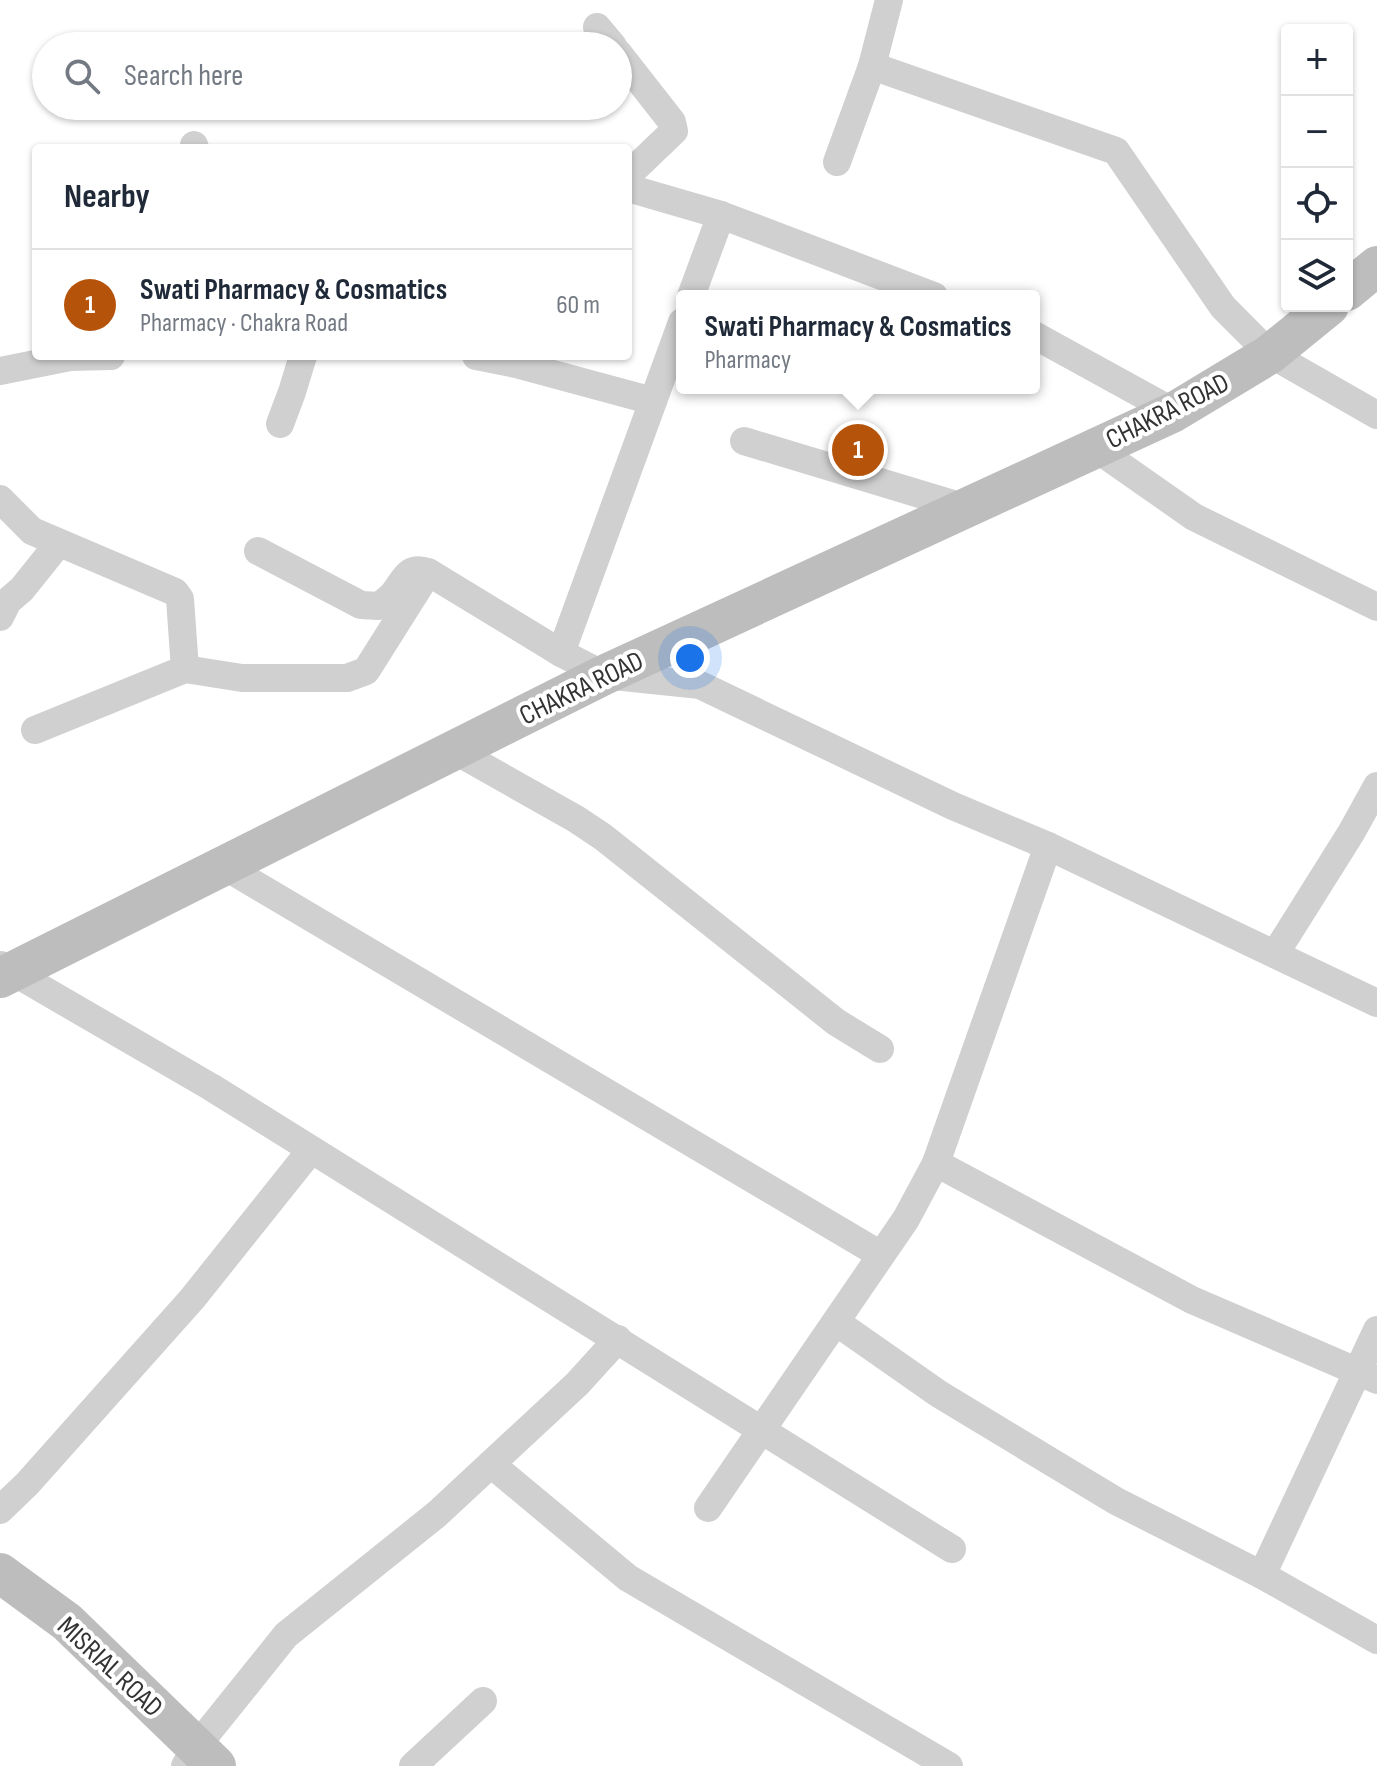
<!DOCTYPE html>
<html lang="en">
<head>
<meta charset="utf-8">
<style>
  :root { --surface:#fff; --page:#f6f6f7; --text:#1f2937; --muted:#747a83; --line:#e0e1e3; --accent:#b45309 }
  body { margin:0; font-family:"Sofia Sans Condensed",sans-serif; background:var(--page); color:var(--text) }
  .controls { position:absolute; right:24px; top:24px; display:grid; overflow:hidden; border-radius:8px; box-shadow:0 2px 6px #0004 }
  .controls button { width:72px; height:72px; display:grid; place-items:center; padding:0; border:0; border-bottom:2px solid var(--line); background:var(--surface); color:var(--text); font:40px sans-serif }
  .you { position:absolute; left:690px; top:658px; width:28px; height:28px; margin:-20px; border:6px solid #fff; border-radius:50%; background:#1a73e8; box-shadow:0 0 0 12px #1a73e833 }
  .badge { display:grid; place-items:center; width:52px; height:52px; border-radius:50%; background:var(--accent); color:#fff; font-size:26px; font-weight:700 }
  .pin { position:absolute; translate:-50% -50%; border:4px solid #fff; box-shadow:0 2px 8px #0006 }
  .popup { position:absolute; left:676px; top:290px; width:364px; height:104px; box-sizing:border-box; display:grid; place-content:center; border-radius:8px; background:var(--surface); filter:drop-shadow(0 2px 6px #0005); font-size:26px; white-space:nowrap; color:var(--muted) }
  .popup b { font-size:30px; color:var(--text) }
  .popup::after { content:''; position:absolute; left:50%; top:100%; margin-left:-16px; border:16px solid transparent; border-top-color:var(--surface) }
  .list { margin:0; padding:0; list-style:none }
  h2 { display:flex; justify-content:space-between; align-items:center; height:104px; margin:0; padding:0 32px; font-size:34px }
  h2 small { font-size:26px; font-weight:400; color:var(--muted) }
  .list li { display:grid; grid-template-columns:52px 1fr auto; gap:24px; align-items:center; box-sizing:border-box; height:112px; padding:0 32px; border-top:2px solid var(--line) }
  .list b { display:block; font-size:30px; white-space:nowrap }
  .list p { margin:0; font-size:26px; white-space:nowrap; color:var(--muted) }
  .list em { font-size:26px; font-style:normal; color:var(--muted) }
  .icon { flex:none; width:44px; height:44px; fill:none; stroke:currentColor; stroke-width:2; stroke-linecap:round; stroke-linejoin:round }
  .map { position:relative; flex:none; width:1377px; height:1766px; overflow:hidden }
  .search { position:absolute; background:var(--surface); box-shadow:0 2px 6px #0004; left:32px; top:32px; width:600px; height:88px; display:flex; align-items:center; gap:20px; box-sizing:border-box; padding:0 28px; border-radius:44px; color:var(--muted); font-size:30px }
  .panel { position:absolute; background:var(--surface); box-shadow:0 2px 6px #0004; left:32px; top:144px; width:600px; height:216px; border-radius:8px }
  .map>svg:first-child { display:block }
</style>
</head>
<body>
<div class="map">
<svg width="1377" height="1766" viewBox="0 0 1377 1766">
  <rect width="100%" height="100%" fill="#fff"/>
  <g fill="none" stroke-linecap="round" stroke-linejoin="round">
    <g stroke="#d0d0d0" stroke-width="28">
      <polyline points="597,27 613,46"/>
      <polyline points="618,53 672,122 674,131 628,175"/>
      <polyline points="872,66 1116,151 1223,307 1270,354 1377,415"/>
      <polyline points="194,145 195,148"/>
      <polyline points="837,162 872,66 889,0"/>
      <polyline points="628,188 721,215 934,296"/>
      <polyline points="691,296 721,215"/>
      <polyline points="1034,335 1174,412"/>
      <polyline points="476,356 516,364 653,401"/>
      <polyline points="0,371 70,357 111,356"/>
      <polyline points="280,424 292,392 303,356"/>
      <polyline points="744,441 966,508"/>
      <polyline points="1094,447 1194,517 1377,607"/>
      <polyline points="0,499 32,531 175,592 180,599 185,669"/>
      <path d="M258,551L361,605L379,606C384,602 390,598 394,593C405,579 408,565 428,572L561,653L604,675L700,685L953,806L1048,846L1377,1003"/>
      <polyline points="0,617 8,601 22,589 58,544"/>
      <polyline points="561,653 682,322"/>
      <polyline points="35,730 185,669 242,678 347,678 366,671 424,579"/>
      <polyline points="454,750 576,819 603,837 836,1022 880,1049"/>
      <polyline points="224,866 881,1255"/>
      <polyline points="1275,954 1351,833 1377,786"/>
      <polyline points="1,965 211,1087 952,1549"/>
      <polyline points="936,1163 1192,1300 1377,1380"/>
      <polyline points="836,1322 939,1394 1116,1501 1262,1575 1377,1640"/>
      <polyline points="491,1464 628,1578 949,1766"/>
      <polyline points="708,1508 906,1219 936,1163 1048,846"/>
      <polyline points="0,1510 27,1484 192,1299 311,1150"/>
      <polyline points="1262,1575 1377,1330"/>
      <polyline points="185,1766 196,1747 286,1635 437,1514 577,1384 618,1339"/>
      <polyline points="413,1766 483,1701"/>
    </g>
    <g stroke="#bdbdbd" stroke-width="40">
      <polyline points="1347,291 1377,266"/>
      <polyline points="0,978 604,675 1174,412 1270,354 1329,306"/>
      <polyline points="0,1573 67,1622 216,1766"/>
    </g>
  </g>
  <g text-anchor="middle" stroke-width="8" stroke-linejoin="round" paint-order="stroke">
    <g font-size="28" fill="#333" stroke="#fff">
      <text transform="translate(1167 410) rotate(-27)" y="10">CHAKRA ROAD</text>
      <text transform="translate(581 687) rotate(-26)" y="10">CHAKRA ROAD</text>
      <text transform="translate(111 1666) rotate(43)" y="10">MISRIAL ROAD</text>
    </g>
  </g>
</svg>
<div class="controls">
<button>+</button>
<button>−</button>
<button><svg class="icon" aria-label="locate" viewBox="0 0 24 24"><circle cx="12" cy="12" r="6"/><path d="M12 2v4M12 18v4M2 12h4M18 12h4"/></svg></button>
<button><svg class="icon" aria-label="layers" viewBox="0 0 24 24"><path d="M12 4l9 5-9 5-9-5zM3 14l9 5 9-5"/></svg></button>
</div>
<div class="you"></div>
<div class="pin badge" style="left:858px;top:450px">1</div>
<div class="popup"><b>Swati Pharmacy &amp; Cosmatics</b>Pharmacy</div>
<div class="search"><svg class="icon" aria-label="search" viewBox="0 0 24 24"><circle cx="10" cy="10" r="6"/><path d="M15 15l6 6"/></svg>Search here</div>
<section class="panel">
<h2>Nearby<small></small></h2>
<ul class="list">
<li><span class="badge">1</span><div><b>Swati Pharmacy &amp; Cosmatics</b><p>Pharmacy · Chakra Road</p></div><em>60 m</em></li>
</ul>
</section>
</div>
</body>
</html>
